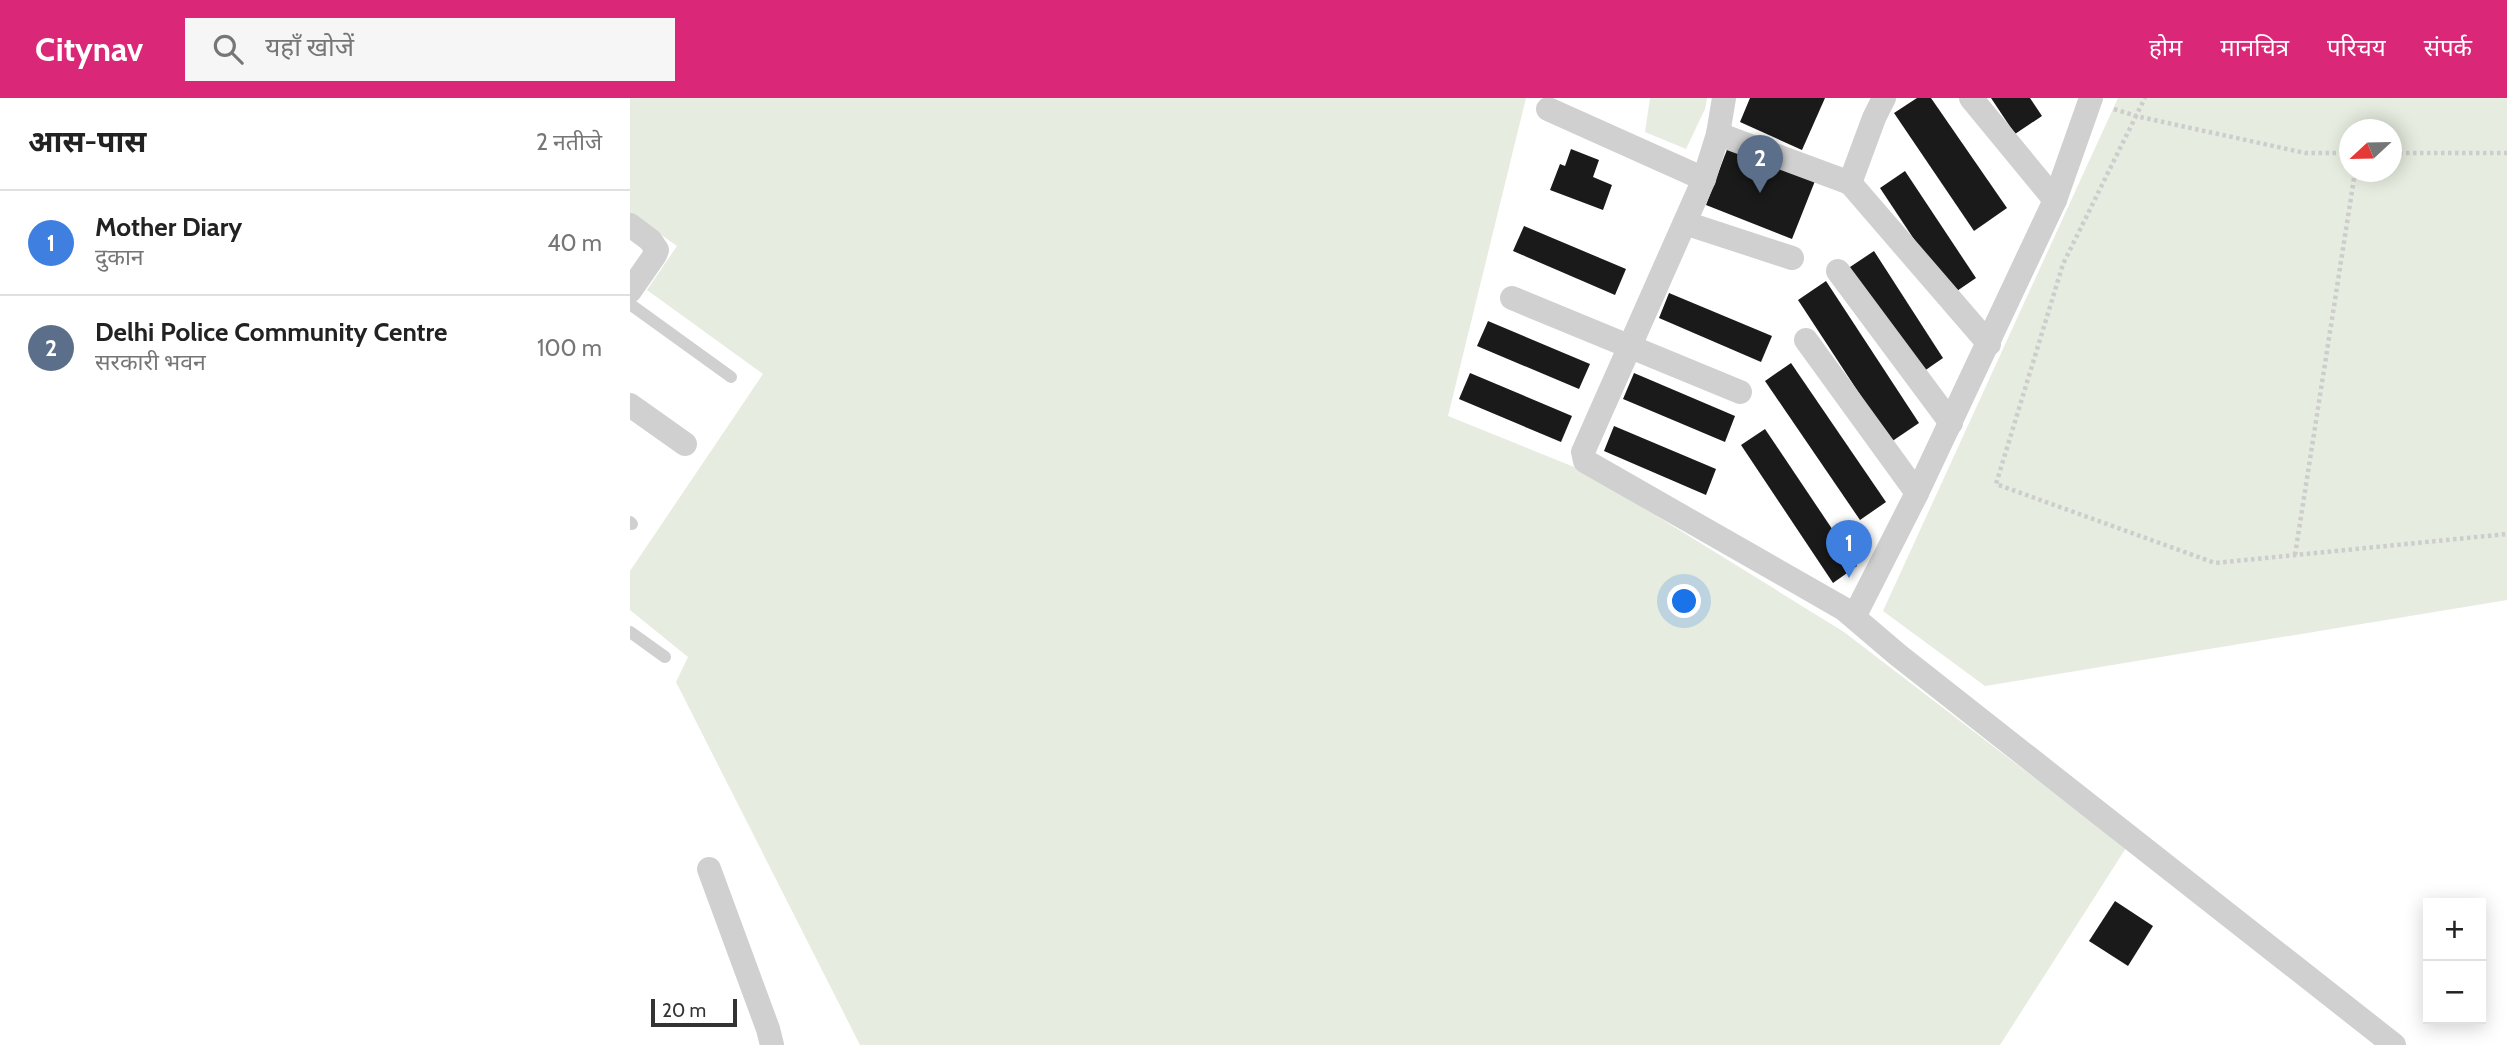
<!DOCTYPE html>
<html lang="hi">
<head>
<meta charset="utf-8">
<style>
  :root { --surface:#fff; --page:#f6f6f6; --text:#222; --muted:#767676; --line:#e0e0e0; --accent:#db2777 }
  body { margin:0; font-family:Cabin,"Noto Sans Devanagari",sans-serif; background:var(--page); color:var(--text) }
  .controls { position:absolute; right:21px; bottom:21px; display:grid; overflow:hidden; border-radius:0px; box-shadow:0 4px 18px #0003 }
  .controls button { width:63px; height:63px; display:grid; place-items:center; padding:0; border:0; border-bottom:2px solid var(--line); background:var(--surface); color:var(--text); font:35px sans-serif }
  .compass { position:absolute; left:1709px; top:21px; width:63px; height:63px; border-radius:50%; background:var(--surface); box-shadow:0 4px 18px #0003; rotate:248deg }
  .scale { position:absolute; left:21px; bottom:18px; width:86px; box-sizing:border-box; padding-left:7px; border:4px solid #333; border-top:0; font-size:19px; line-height:24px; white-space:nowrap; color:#333; -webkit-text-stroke:5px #fff; paint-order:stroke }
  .you { position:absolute; left:1055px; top:504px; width:24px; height:24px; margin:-18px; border:5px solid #fff; border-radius:50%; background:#1a73e8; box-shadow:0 0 0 10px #1a73e833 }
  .badge { display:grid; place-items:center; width:46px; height:46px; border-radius:50%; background:var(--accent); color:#fff; font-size:23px; font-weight:700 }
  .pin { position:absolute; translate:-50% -58px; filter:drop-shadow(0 2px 4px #0008) }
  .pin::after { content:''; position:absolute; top:37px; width:24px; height:21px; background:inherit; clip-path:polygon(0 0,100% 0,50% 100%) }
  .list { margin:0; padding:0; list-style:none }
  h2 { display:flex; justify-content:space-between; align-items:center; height:91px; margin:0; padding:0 28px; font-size:30px }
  h2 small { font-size:23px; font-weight:400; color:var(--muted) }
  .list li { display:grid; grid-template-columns:46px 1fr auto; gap:21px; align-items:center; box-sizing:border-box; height:105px; padding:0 28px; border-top:2px solid var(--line) }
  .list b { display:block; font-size:26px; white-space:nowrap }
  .list p { margin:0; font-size:23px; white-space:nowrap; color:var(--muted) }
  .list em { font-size:23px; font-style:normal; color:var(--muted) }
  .icon { flex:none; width:38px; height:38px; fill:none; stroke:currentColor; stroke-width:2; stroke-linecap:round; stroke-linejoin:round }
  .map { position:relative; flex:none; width:1877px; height:947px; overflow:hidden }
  header { display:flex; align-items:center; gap:42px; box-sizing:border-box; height:98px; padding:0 35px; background:var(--accent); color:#fff }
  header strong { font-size:33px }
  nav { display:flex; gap:38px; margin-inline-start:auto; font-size:24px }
  .search { width:490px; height:63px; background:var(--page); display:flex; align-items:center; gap:18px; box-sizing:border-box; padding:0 24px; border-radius:0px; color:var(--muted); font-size:26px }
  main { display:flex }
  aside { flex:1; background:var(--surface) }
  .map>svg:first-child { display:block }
</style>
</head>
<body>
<header>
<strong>Citynav</strong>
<div class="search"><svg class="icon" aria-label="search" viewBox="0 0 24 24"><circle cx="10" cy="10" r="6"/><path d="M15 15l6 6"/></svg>यहाँ खोजें</div>
<nav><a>होम</a><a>मानचित्र</a><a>परिचय</a><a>संपर्क</a></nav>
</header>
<main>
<aside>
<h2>आस-पास<small>2 नतीजे</small></h2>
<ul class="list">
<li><span class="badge" style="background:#3f7fe0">1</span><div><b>Mother Diary</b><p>दुकान</p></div><em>40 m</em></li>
<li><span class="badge" style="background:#5c6f8a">2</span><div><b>Delhi Police Community Centre</b><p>सरकारी भवन</p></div><em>100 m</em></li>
</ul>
</aside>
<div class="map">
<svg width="1877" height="947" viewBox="0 0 1877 947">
  <rect width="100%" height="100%" fill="#fff"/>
  <g fill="#e6ecdf" fill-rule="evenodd">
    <polygon points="0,0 896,0 818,318 954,373 1214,534 1496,750 1370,947 230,947 46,584 58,559 0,512 0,473 133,276 17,192 47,148 0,115"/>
    <polygon points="1020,0 1077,0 1075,11 1056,51 1015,34"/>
    <path d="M1488,0H1877V502L1355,588L1253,513ZM1720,32H1762V74H1720Z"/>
  </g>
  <g fill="#1a1a1a">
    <polygon points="1120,0 1195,0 1172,52 1110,24"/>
    <polygon points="1287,0 1301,0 1377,110 1344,133 1264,15"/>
    <polygon points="1361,0 1400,0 1412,18 1385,36"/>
    <polygon points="1098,49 1185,83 1162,141 1076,107"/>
    <polygon points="941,51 969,62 963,79 982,87 973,112 920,92 930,66 935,68"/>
    <polygon points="1275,73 1346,180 1321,197 1250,90"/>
    <polygon points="894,128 996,171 985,197 883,153"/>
    <polygon points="1244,153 1313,260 1287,278 1217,171"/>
    <polygon points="1196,183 1289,325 1261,344 1168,202"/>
    <polygon points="1039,195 1142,238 1131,264 1029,220"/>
    <polygon points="858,223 960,266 949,291 847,248"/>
    <polygon points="1161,265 1256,404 1230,422 1135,283"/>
    <polygon points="840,275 942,318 931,344 829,301"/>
    <polygon points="1004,275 1105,318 1095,344 993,301"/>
    <polygon points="984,328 1086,371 1076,397 974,353"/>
    <polygon points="1135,331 1227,468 1203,485 1111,347"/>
    <polygon points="1485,803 1523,828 1498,868 1459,843"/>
  </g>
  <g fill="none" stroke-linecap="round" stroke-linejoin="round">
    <g stroke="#cdcdcd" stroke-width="4.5" stroke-dasharray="3.5 3.5" stroke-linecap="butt">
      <polyline points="1484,11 1506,18 1515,0"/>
      <polyline points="1720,55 1675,55 1506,18 1433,166 1366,386 1585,465 1877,436"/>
      <polyline points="1762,55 1877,55"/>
      <polyline points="1665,457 1725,74"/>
    </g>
    <g stroke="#d0d0d0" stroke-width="12">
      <polyline points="0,206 101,279"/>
      <polyline points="0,424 2,426"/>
      <polyline points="0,534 35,559"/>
    </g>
    <g stroke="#d0d0d0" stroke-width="24">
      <polyline points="1094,0 1088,36 1074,81 953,354 955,363 1214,511 1268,557 1764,947"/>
      <polyline points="1341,0 1425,102"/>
      <polyline points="918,11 1074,81"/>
      <polyline points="1088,36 1220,85 1244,20 1254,0"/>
      <polyline points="1220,85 1359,246"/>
      <polyline points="1055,125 1162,160"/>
      <polyline points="0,127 20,142 27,152 25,157 0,193"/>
      <polyline points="1208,173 1321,325"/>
      <polyline points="882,200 1110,294"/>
      <polyline points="1176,242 1287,395"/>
      <polyline points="0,307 55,346"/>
      <polyline points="1224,519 1287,395 1425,102 1461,0"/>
      <polyline points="79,771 138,931 142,947"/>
    </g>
  </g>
</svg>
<div class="controls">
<button>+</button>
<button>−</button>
</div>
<svg class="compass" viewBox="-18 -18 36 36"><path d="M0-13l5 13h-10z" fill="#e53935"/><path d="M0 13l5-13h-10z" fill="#767676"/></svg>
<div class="scale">20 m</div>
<div class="you"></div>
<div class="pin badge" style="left:1219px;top:480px;background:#3f7fe0">1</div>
<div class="pin badge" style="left:1130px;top:95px;background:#5c6f8a">2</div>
</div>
</main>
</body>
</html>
